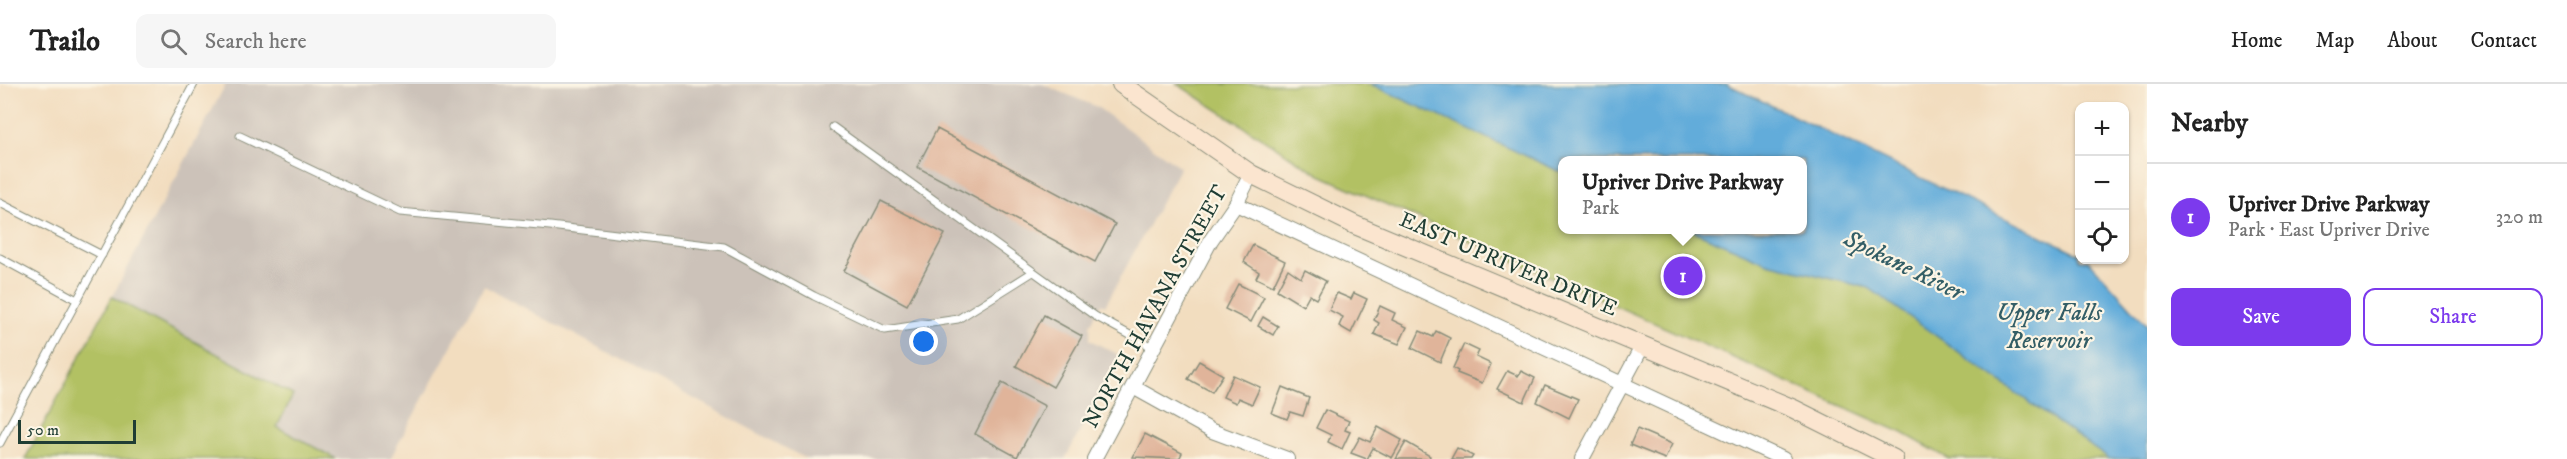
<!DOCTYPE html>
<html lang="en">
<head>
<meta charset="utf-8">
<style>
  :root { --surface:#fff; --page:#f6f6f6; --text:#222; --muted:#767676; --line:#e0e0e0; --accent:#7c3aed }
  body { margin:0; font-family:"IM FELL DW Pica",serif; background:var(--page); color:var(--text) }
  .controls { position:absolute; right:18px; top:18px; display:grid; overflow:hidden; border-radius:12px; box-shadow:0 2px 4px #0004 }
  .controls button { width:54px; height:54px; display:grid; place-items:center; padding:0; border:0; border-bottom:2px solid var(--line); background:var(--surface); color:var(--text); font:30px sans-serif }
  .scale { position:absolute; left:18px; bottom:15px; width:118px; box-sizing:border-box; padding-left:6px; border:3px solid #1f3d34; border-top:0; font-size:16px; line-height:21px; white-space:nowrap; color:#1f3d34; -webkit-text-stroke:4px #fcf5e5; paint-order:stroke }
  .you { position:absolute; left:924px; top:258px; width:21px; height:21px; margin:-15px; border:4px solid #fff; border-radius:50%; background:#1a73e8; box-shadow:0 0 0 9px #1a73e833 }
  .badge { display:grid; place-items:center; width:39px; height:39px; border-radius:50%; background:var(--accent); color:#fff; font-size:20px; font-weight:700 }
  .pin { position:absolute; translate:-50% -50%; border:3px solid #fff; box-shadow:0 2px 6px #0006 }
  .popup { position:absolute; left:1558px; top:72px; width:249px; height:78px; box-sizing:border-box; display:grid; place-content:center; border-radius:12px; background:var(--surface); filter:drop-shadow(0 2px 4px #0005); font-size:20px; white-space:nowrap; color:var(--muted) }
  .popup b { font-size:22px; color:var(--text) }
  .popup::after { content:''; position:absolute; left:50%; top:100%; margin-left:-12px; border:12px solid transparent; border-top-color:var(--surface) }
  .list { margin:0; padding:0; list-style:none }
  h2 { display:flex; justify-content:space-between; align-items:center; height:78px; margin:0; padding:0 24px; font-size:26px }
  h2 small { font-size:20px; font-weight:400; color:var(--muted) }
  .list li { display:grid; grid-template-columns:39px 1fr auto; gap:18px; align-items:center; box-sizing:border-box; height:108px; padding:0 24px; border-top:2px solid var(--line) }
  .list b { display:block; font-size:22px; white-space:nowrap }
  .list p { margin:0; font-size:20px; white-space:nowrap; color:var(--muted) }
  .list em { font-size:20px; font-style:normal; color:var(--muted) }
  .actions { display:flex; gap:12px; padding:18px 24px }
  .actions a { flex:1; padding:14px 0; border:2px solid var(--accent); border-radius:12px; text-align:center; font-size:21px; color:var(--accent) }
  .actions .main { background:var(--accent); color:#fff }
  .icon { flex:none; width:33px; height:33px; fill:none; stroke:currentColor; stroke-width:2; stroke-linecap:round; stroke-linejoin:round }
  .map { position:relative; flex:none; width:2147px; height:375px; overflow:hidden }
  header { display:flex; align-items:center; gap:36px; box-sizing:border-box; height:84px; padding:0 30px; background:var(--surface); border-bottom:2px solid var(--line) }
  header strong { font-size:28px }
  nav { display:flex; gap:33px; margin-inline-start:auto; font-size:21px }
  .search { width:420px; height:54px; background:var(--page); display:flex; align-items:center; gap:15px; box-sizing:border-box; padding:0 21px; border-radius:12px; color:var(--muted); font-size:22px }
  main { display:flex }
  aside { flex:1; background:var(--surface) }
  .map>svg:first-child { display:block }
</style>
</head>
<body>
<header>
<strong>Trailo</strong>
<div class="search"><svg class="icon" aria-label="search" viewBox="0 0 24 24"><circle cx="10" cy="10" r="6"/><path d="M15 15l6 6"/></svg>Search here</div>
<nav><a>Home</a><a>Map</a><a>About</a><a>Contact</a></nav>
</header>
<main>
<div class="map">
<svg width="2147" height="375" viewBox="0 0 2147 375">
  <rect width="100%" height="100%" fill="#fcf5e5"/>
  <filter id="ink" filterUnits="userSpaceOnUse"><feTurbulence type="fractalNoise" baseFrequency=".0167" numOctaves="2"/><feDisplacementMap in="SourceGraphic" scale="12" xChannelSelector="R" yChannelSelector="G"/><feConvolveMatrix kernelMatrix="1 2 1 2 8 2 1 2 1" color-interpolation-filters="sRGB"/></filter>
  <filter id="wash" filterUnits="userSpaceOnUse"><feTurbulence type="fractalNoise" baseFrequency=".008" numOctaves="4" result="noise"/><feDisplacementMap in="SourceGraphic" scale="24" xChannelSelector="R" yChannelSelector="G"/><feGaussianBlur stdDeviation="1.35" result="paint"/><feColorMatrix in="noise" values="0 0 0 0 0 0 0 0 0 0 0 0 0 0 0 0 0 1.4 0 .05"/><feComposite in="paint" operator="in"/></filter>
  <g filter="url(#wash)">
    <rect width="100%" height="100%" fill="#f2ddbf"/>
    <polygon fill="#ccc2b9" points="226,0 1042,0 1097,23 1180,83 1105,222 1101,220 1090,241 1090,256 1117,270 1118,276 1065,375 806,375 484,202 390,375 336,375 276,343 293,311 112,213"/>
    <g fill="#b2c164" stroke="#687f4c" stroke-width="1.5">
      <polygon points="1177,0 1370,0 1563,89 1563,146 1691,146 1768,179 1869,204 2109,375 1949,375 1903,349 1320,91"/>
      <polygon points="112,213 293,311 277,343 336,375 25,375"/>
    </g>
    <polygon fill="#62acda" stroke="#407487" stroke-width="1.5" points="1370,0 1727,0 2079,170 2080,176 2088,176 2147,241 2147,375 2109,375 1869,204 1768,179 1691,146 1803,146 1803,76 1563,76 1563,89"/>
    <g id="blocks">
      <g fill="#e0b49a">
        <polygon points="937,45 1115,140 1095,178 917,83"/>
        <polygon points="881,117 945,150 907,221 844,187"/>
        <polygon points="1253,161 1285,177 1273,202 1256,194 1259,188 1244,178"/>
        <polygon points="1288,185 1301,194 1305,186 1326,197 1316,215 1309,211 1303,222 1277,206"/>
        <polygon points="1238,200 1264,213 1251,238 1225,225"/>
        <polygon points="1337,209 1351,215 1354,209 1367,215 1351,249 1339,242 1343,233 1329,226"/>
        <polygon points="1380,222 1395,229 1392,236 1407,243 1399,260 1374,250 1379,239 1374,236"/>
        <polygon points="1044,231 1082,252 1053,303 1016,282"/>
        <polygon points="1263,233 1278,242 1273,251 1258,242"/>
        <polygon points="1420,247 1433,253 1436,247 1450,254 1440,278 1412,264"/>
        <polygon points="1464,260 1479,267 1476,273 1491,280 1482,299 1457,289 1458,287 1453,284"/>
        <polygon points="1199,277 1223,291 1212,308 1188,295"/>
        <polygon points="1507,287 1518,292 1521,287 1535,294 1524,318 1497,305"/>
        <polygon points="1233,291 1260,303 1252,320 1238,314 1236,319 1223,313"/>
        <polygon points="1002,299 1045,322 1017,373 975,350"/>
        <polygon points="1545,301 1578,315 1569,334 1537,318"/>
        <polygon points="1282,303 1309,314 1303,332 1290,328 1287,335 1272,329"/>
        <polygon points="1325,326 1349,337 1345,346 1350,348 1342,365 1328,358 1331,351 1316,344"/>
        <polygon points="1378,343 1402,356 1392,374 1373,364 1367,375 1351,369 1360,353 1370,358"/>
        <polygon points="1637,345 1672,360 1665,375 1630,361"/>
        <polygon points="1145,350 1182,369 1179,375 1133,373"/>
        <polygon points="1406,358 1430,372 1429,375 1396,375"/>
        <polygon points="1457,364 1473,372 1471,375 1451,375"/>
      </g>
    </g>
  </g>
  <g filter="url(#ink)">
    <use href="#blocks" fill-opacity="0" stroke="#888d7a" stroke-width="1.5"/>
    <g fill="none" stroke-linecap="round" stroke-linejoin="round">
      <g stroke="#888d7a" stroke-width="9">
        <g id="lane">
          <polyline points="833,43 1095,232 1154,264"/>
          <polyline points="240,52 400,128 550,142 724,163 814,212 885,246 958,235 1033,188"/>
          <polyline points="0,119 102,171"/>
          <polyline points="0,174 77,216"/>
          <polyline points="0,359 194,0"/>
        </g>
      </g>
      <g stroke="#888d7a" stroke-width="16">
        <g id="street">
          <polyline points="1236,120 1783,375"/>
          <polyline points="1133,303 1212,347 1287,375"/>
          <polyline points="1094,375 1211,156 1236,120 1251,90"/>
          <polyline points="1582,375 1643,261"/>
        </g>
      </g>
      <g stroke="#888d7a" stroke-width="20">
        <polyline id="secondary" points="1121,0 1251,90 1355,141 1794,325 1894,375"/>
      </g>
      <use href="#lane" stroke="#fff" stroke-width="7"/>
      <use href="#street" stroke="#fff" stroke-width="14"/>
      <use href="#secondary" stroke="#fbe5cf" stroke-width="18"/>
    </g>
  </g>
  <g text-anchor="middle" stroke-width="4.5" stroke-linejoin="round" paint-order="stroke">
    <g font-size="22" fill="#1f3d34" stroke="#fcf5e5">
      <text transform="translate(1509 179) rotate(23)" y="8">EAST UPRIVER DRIVE</text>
      <text transform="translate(1154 222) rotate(-61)" y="8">NORTH HAVANA STREET</text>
    </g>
    <g font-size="24" font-style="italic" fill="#335e66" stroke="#fcf5e5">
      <text transform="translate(1904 181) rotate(26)" y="8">Spokane River</text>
      <text x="2049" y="236">Upper Falls<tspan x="2049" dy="28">Reservoir</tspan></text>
    </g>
  </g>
</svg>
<div class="controls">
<button>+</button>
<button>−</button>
<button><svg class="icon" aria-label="locate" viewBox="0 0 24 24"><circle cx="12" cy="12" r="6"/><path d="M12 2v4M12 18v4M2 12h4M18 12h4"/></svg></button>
</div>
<div class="scale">50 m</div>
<div class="you"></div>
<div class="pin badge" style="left:1683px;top:192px">1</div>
<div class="popup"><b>Upriver Drive Parkway</b>Park</div>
</div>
<aside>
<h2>Nearby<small></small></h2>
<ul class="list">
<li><span class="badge">1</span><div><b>Upriver Drive Parkway</b><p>Park · East Upriver Drive</p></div><em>320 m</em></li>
</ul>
<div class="actions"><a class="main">Save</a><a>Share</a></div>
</aside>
</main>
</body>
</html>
